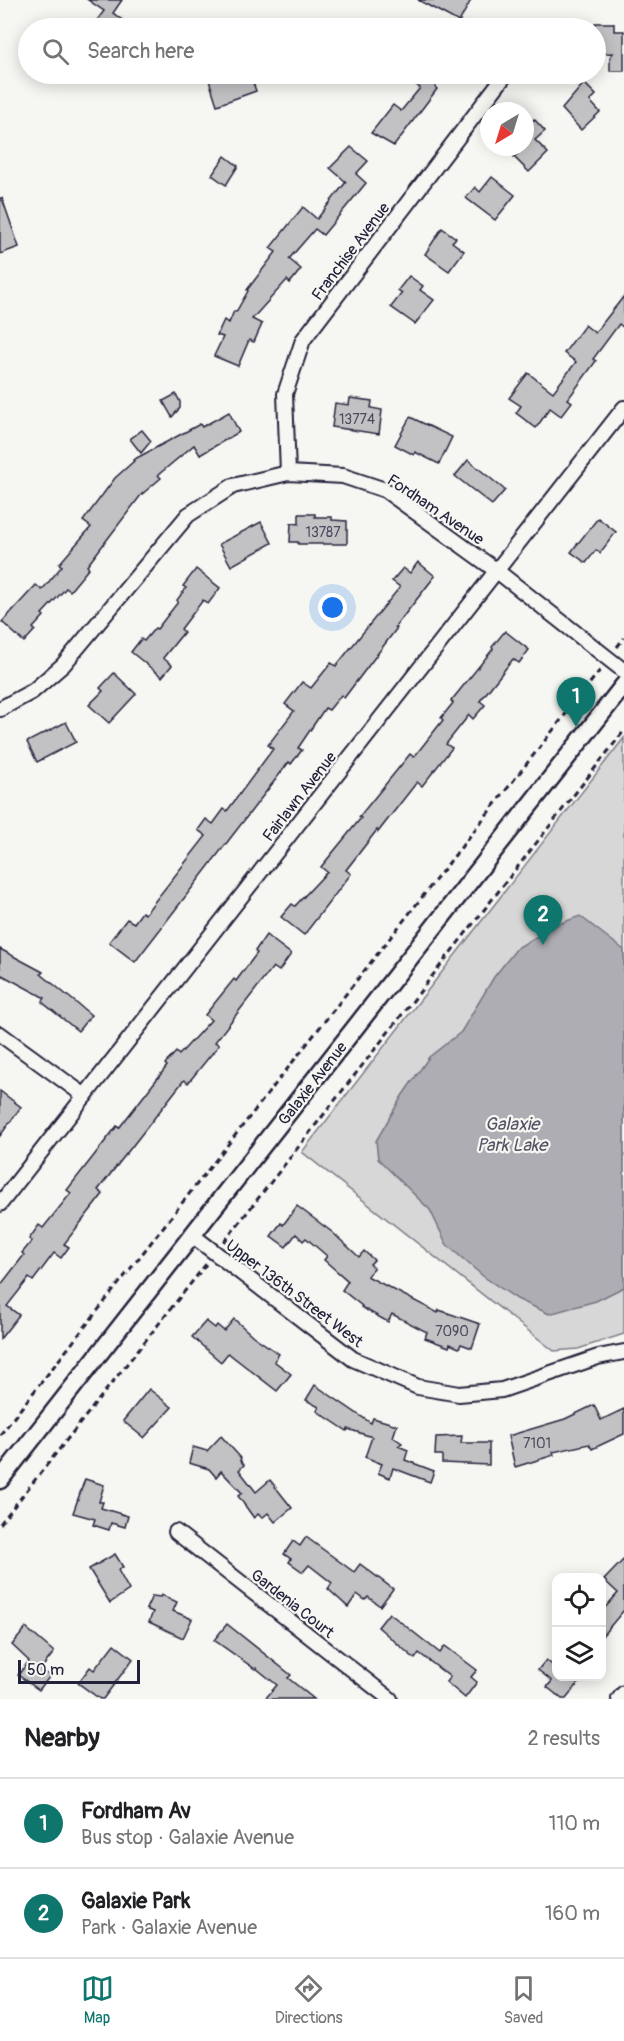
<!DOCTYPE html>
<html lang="en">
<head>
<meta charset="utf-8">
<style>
  :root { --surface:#fff; --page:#f6f6f6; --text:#202124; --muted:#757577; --line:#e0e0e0; --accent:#0f766e }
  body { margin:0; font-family:Pangolin,sans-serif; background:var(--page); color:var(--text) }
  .controls { position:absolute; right:18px; bottom:18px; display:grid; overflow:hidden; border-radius:12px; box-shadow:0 3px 15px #0003 }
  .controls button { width:54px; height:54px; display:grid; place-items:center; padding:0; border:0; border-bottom:2px solid var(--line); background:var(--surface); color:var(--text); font:30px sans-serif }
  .compass { position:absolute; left:480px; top:102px; width:54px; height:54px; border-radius:50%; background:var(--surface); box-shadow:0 3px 15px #0003; rotate:218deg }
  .scale { position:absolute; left:18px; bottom:15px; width:122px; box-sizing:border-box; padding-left:6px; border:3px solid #22223b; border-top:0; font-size:16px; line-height:21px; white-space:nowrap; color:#22223b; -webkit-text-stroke:4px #f6f6f2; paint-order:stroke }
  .you { position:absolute; left:333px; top:608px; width:21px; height:21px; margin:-15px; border:4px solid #fff; border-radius:50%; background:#1a73e8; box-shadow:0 0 0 9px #1a73e833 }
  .badge { display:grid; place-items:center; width:39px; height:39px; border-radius:50%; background:var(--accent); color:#fff; font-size:20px; font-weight:700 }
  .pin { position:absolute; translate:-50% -50px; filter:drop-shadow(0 2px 3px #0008) }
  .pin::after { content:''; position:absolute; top:32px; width:21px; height:18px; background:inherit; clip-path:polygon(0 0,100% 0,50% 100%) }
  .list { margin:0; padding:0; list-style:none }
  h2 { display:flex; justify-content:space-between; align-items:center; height:78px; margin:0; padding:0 24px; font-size:26px }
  h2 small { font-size:20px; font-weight:400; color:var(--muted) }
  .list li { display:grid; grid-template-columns:39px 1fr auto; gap:18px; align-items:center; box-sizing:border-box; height:90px; padding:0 24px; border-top:2px solid var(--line) }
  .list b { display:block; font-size:22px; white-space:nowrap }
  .list p { margin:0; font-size:20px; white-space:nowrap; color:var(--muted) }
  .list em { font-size:20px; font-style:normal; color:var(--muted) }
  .icon { flex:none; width:33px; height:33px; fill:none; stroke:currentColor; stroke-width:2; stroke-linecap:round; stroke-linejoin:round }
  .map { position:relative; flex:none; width:624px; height:1699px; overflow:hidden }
  .search { position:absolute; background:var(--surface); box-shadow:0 3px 15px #0003; left:18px; right:18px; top:18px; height:66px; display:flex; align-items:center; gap:15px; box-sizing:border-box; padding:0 21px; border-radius:33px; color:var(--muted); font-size:22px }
  .sheet { height:258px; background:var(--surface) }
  nav { display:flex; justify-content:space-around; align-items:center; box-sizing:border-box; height:84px; border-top:2px solid var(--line); background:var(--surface); font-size:16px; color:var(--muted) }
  nav a { display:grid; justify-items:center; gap:3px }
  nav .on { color:var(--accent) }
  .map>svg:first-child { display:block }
</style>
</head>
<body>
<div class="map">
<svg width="624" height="1699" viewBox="0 0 624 1699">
  <rect width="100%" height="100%" fill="#f6f6f2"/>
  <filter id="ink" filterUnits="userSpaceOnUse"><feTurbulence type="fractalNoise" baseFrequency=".0167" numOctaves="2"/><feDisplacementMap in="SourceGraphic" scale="12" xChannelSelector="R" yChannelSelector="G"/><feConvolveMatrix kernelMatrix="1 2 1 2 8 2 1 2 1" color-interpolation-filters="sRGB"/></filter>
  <g filter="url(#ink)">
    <polygon fill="#d7d7d7" stroke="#7c7c89" stroke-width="1.5" points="624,738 624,1334 578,1349 554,1351 302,1152"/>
    <polygon fill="#adadb3" stroke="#757583" stroke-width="1.5" points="580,916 624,950 624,1287 596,1301 549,1314 517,1299 484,1277 447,1245 430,1210 378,1159 376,1141 402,1096 429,1057 461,1032 494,977 517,948 556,925"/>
    <g fill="#c2c2c4" stroke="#22223b" stroke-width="1.5">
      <polygon points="88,0 122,0 113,13 133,28 91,28 104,11"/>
      <polygon points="418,0 471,0 459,22"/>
      <polygon points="595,23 614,23 614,31 624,31 624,71 610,71 610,57 613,53 596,54"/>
      <polygon points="207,74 250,74 256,91 217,105"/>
      <polygon points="402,74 444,74 435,87 437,89 394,146 371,133 393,105 401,111 420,88"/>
      <polygon points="584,83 596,95 590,101 600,112 581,130 562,109"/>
      <polygon points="534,119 545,131 535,140 548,153 529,172 514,157 525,147 525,128"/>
      <polygon points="351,147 368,161 356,174 366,183 323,235 315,229 289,259 301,269 290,283 287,280 252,319 262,324 254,342 249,340 238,366 214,356 223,337 217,335 224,320 229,323 234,311 236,312 248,291 247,290 276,252 270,248 303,207 317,219 346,182 330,168"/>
      <polygon points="225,156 238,166 226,185 212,175"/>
      <polygon points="492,177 515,195 495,220 466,198 475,187 480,192"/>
      <polygon points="0,198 2,198 19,247 0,254"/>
      <polygon points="442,228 456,238 452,242 464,251 449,271 425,254"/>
      <polygon points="409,276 423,286 420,290 434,300 415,324 391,307 402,293 398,290"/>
      <polygon points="624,296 624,328 619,324 593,359 596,361 568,399 572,402 561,416 550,408 536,428 516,413 521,406 509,398 528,373 553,392 576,362 564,353 585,325 595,333"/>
      <polygon points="176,394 180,402 180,408 172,417 163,401"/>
      <polygon points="350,398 372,401 371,408 382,410 379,434 332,427 335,403 349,405"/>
      <polygon points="229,412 239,432 200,455 194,445 158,475 161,478 141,495 87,566 89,568 70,591 66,588 42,614 44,616 33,628 35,630 24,642 2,622 36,585 42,590 62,566 59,564 91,527 83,521 115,478 134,461 133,460 200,424 202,427"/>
      <polygon points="410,417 452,437 439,464 415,452 414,455 395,445"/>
      <polygon points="142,430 151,441 141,453 130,439"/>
      <polygon points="468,460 505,490 492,505 455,476"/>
      <polygon points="299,514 315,514 315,517 332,517 332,520 347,521 347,544 298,544 298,542 290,542 291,523 299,524"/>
      <polygon points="598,518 616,532 600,553 596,550 586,563 571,552"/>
      <polygon points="261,522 272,543 231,566 219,544"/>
      <polygon points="418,562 435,576 395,627 397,628 344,698 341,695 329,710 325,708 298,748 302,750 291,764 289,762 135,962 109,942 127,919 134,923 142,912 145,914 206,836 198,830 206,819 213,824 224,809 227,811 273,749 268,745 294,711 285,704 302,682 311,688 331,663 336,666 400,587 392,581 403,568 410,573"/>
      <polygon points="196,569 220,588 208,604 203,600 181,629 184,632 163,658 172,665 162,677 131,652 141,639 144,641 155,628 157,629 178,602 177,600 186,588 183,586"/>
      <polygon points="505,631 529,650 519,663 513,659 480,701 485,705 473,719 469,715 446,744 452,748 422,786 417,782 378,832 377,830 346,870 351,874 304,935 281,917 292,904 295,906 327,872 321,867 361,818 359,817 410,754 414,757 443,720 441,718 453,703 451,701 493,649 492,647"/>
      <polygon points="114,673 136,694 109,723 89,705 103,691 100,688"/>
      <polygon points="66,722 76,742 37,762 27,742"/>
      <polygon points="266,935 291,954 279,971 273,967 215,1042 219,1045 188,1083 184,1080 98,1190 103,1194 64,1244 69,1247 61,1258 54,1253 33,1281 29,1278 7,1306 19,1315 0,1339 0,1286 24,1255 22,1253 32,1241 29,1239 39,1225 43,1228 71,1193 67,1190 117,1126 119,1128 167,1066 165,1064 176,1052 179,1055 211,1020 205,1015 234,979 236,981 257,953 255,951"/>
      <polygon points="0,949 43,972 41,974 91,1015 78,1031 42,1002 45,998 0,974"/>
      <polygon points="0,1091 21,1107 0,1136"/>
      <polygon points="297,1206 332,1232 359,1257 364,1251 374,1260 370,1264 374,1268 367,1276 438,1313 439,1310 480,1324 472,1348 461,1344 459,1348 450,1344 449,1347 425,1338 427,1332 392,1314 388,1322 361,1307 362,1306 342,1290 348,1281 324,1260 327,1256 306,1238 303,1241 296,1234 286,1247 271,1236 281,1223 283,1225"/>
      <polygon points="234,1319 253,1336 279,1354 274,1361 291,1374 277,1391 228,1353 221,1362 192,1337 206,1321 215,1328 217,1325 224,1331"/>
      <polygon points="315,1385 371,1423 373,1418 397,1425 393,1437 402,1443 398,1446 408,1450 405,1460 434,1471 430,1482 393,1468 390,1478 378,1473 382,1464 365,1457 372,1437 348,1429 347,1431 317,1411 319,1407 306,1400"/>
      <polygon points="149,1389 172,1407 144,1438 123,1421"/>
      <polygon points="594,1405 601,1420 624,1409 624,1434 592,1449 589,1444 553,1452 554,1455 515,1467 508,1436 565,1419"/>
      <polygon points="221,1436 241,1458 240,1460 244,1465 239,1470 256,1492 270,1480 292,1508 275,1522 268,1513 262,1518 258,1514 254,1518 238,1496 242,1493 221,1471 216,1477 209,1469 189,1463 193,1447 207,1451"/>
      <polygon points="462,1436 461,1443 489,1443 489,1465 442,1463 442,1455 435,1455 436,1437"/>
      <polygon points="85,1479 104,1485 99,1502 103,1502 101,1508 128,1516 125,1527 111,1523 109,1530 93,1525 95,1519 73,1513"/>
      <polygon points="306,1537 354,1572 360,1564 393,1589 380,1606 368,1597 365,1600 357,1594 348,1607 328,1589 332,1583 309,1565 303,1572 289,1562 291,1559 284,1554 293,1541 300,1546"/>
      <polygon points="115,1554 123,1567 118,1570 129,1590 110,1603 89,1569"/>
      <polygon points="624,1559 624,1610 602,1636 602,1611 618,1593 604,1580"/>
      <polygon points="162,1595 177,1602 173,1611 192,1619 183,1638 149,1622 153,1612 146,1609 152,1596 161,1597"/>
      <polygon points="389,1613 440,1653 445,1646 477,1670 471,1677 477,1682 465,1698 446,1682 450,1677 419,1653 415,1659 378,1627"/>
      <polygon points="227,1624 291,1675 288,1678 314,1699 265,1699 277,1685 256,1668 255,1669 214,1640"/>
      <polygon points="26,1628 54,1652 41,1669 50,1676 39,1690 18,1675 29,1661 12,1645"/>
      <polygon points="114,1644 133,1659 103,1699 100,1699 78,1683 90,1667 94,1670"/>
      <polygon points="546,1660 556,1668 556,1677 571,1677 579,1683 566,1699 562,1699 547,1687 552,1681 538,1670"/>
    </g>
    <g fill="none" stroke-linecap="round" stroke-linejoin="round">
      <g stroke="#22223b" stroke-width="18">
        <g id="minor">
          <polyline points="288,473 285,394 303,340 506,74"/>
          <polyline points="0,709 33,691 63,665 188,515 233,486 288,473 343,476 385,490 497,571 624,671"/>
          <polyline points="0,1034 85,1096"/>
          <polyline points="0,1204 624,408"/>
          <polyline points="192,1235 353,1359 418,1387 459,1394 502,1390 598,1357 624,1352"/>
          <polyline points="176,1532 390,1699"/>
          <polyline points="619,1699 624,1693"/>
        </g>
      </g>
      <g stroke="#22223b" stroke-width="21">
        <polyline id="tertiary" points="0,1480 624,685"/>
      </g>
      <g stroke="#22223b" stroke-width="3" stroke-dasharray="6 4.5" stroke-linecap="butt">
        <polyline points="617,647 624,638"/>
        <polyline points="224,1242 624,731"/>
        <polyline points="0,1435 601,669"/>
        <polyline points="0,1524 207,1263"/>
      </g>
      <use href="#minor" stroke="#f6f6f2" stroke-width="14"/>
      <use href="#tertiary" stroke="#f6f6f2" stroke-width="16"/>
    </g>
  </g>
  <g text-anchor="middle" stroke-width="4.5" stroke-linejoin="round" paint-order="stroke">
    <g font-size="14" fill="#4a4a5d">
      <text x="357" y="424">13774</text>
      <text x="323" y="537">13787</text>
      <text x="452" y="1336">7090</text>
      <text x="537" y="1448">7101</text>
    </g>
    <g font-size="16" fill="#22223b" stroke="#f6f6f2">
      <text transform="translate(350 251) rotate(-53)" y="6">Franchise Avenue</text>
      <text transform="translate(436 509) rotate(34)" y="6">Fordham Avenue</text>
      <text transform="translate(299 796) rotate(-52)" y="6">Fairlawn Avenue</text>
      <text transform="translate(312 1083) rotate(-52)" y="6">Galaxie Avenue</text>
      <text transform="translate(295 1293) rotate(37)" y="6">Upper 136th Street West</text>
      <text transform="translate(293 1603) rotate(38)" y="6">Gardenia Court</text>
    </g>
    <g font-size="18" font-style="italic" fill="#535365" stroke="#f6f6f2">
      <text x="512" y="1130">Galaxie<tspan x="512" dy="21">Park Lake</tspan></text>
    </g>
  </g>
</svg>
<div class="controls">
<button><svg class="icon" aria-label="locate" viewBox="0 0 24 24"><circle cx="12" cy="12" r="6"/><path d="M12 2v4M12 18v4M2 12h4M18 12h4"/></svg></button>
<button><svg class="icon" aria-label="layers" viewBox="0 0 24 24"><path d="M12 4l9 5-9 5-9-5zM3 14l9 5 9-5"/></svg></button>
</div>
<svg class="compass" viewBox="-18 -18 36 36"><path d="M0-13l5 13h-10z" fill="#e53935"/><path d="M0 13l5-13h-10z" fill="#757577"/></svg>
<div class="scale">50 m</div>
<div class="you"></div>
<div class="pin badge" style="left:576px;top:727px">1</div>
<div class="pin badge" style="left:543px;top:945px">2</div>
<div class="search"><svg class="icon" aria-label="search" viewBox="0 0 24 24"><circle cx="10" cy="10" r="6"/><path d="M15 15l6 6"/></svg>Search here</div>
</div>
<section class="sheet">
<h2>Nearby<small>2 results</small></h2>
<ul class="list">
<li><span class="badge">1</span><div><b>Fordham Av</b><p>Bus stop · Galaxie Avenue</p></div><em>110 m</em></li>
<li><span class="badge">2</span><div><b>Galaxie Park</b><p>Park · Galaxie Avenue</p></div><em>160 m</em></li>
</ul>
</section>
<nav>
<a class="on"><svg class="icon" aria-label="map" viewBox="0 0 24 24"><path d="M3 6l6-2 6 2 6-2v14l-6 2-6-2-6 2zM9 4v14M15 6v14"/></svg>Map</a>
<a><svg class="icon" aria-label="directions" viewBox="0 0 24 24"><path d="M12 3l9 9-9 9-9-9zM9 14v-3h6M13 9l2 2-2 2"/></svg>Directions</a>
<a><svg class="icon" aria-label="saved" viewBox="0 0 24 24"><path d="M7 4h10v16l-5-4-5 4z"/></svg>Saved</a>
</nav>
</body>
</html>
